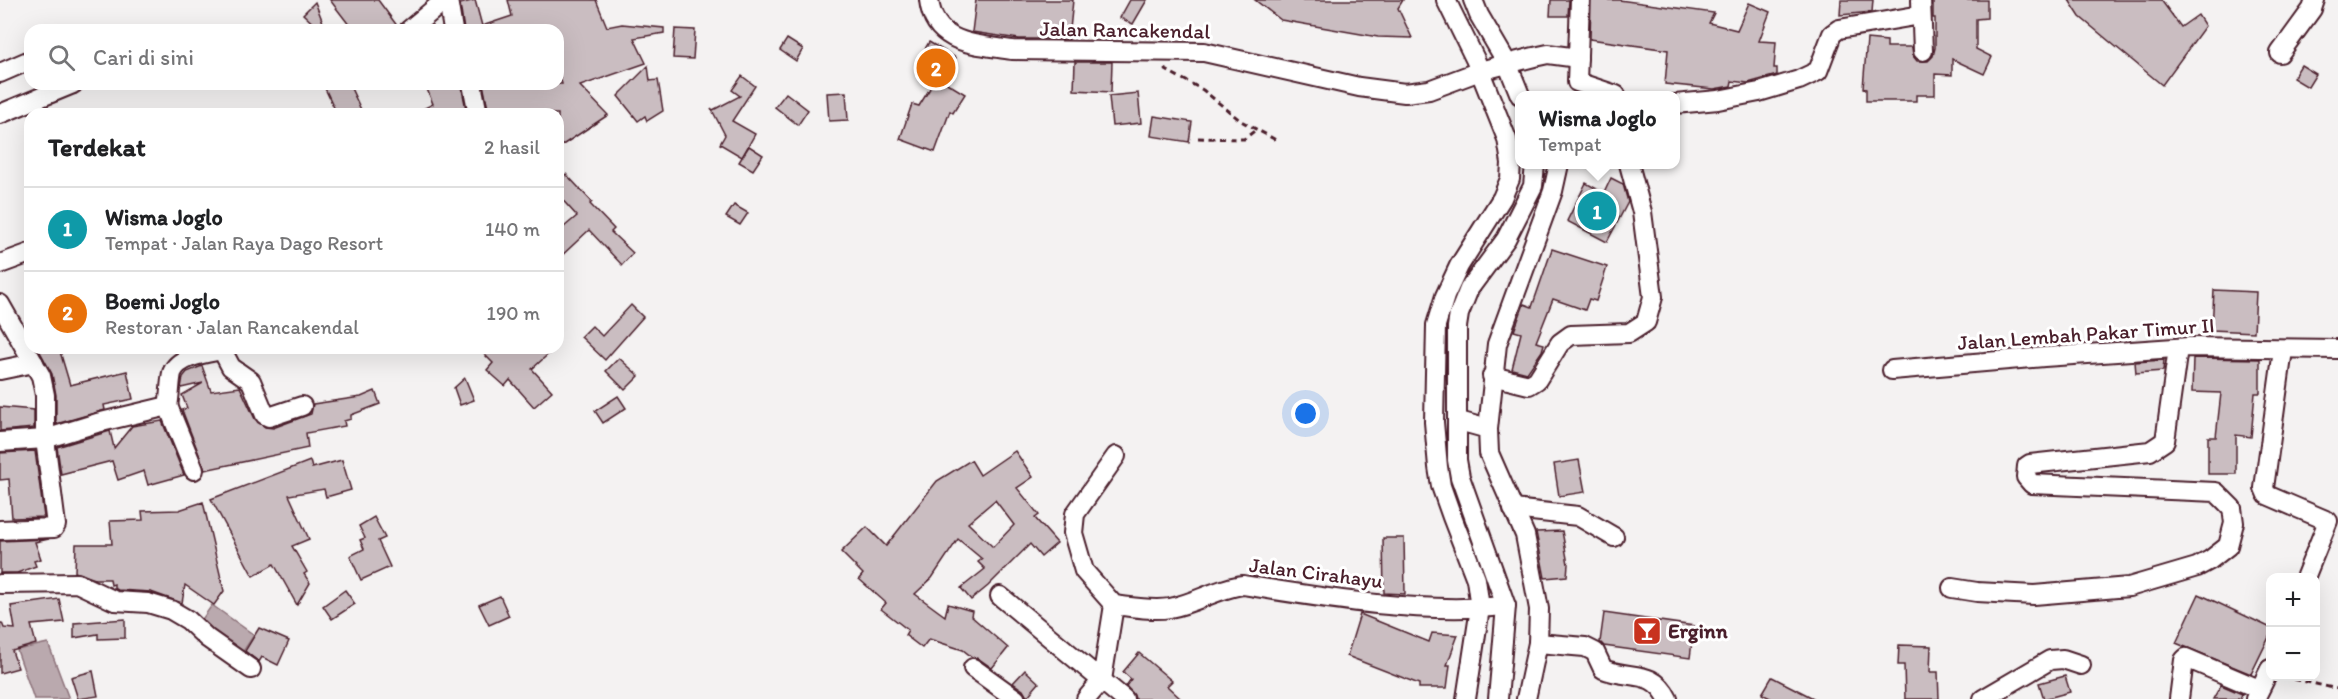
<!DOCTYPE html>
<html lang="id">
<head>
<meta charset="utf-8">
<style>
  :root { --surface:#fff; --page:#f6f6f6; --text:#202124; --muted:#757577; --line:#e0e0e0; --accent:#c8321e }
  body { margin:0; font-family:Itim,sans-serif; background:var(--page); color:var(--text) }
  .controls { position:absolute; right:18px; bottom:18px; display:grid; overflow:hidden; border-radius:12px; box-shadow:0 6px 24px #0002 }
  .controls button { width:54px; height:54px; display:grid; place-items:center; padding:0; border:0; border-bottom:2px solid var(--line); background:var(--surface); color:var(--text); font:30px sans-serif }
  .you { position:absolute; left:1306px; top:414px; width:21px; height:21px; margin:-15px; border:4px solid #fff; border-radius:50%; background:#1a73e8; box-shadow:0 0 0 9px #1a73e833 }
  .badge { display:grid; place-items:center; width:39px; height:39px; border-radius:50%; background:var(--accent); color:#fff; font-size:20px; font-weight:700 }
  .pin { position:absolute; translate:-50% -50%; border:3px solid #fff; box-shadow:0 2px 6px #0006 }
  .popup { position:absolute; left:1515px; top:91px; width:165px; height:78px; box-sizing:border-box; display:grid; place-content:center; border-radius:12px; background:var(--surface); filter:drop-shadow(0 2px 4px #0005); font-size:20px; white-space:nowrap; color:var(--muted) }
  .popup b { font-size:22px; color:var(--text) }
  .popup::after { content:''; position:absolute; left:50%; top:100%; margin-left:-12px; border:12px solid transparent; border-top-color:var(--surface) }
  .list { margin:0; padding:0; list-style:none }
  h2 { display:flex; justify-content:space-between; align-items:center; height:78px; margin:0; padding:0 24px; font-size:26px }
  h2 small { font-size:20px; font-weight:400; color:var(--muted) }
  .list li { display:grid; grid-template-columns:39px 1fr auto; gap:18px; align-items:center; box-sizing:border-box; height:84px; padding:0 24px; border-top:2px solid var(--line) }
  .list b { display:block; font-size:22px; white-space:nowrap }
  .list p { margin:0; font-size:20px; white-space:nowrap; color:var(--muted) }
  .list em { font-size:20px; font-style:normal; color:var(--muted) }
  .icon { flex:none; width:33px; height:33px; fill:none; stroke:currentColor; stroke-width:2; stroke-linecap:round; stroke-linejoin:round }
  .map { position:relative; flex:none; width:2338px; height:699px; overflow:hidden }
  .search { position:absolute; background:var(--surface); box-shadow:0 6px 24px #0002; left:24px; top:24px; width:540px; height:66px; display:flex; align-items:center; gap:15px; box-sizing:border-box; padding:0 21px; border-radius:18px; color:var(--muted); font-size:22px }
  .panel { position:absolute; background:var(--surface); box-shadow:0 6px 24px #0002; left:24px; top:108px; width:540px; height:246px; border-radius:18px }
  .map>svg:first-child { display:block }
</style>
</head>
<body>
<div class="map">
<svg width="2338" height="699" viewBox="0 0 2338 699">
  <rect width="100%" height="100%" fill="#f4f2f2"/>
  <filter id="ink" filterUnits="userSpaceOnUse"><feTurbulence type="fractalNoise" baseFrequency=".0167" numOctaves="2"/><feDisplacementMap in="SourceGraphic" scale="12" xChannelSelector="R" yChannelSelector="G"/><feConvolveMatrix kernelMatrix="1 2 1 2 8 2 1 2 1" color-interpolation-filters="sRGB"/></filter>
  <g filter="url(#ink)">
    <g fill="#baa9ae" stroke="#8d727a" stroke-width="1.5">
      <polygon points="212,605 254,635 238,659 196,628"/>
      <polygon points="48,643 69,699 34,699 17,650"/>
    </g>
    <g fill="#cabdc1" stroke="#4a1f2b" stroke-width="1.5" fill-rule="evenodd">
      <polygon points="330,0 378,0 398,27 398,30 353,30"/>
      <polygon points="475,0 482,26 512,16 508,0 596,0 607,27 622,24 664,28 664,33 634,38 646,63 580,86 608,115 558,148 558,114 489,114 483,84 562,84 558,70 558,30 464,30 460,4"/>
      <polygon points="976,0 1073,0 1069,39 1019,39 972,32"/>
      <polygon points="1130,0 1147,0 1133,24 1120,18"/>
      <polygon points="1255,0 1403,0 1398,8 1412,38 1378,37 1281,20"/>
      <polygon points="1551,0 1569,0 1568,16 1550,16"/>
      <polygon points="1591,0 1619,0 1714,13 1709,23 1737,30 1749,3 1770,12 1759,41 1776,42 1774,68 1777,68 1777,75 1748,83 1732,81 1731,86 1714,89 1665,84 1668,50 1590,39"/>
      <polygon points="1841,0 1873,0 1872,12 1840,15"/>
      <polygon points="1933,0 1987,0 1987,18 1976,19 1976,49 1992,57 1984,74 1952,59 1952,75 1935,74 1935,95 1916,95 1916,101 1866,101 1866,89 1863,88 1867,39 1887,41 1887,47 1912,47 1913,56 1917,61 1928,61 1933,56 1935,48 1935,18 1933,18"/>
      <polygon points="2069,0 2161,0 2181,27 2198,15 2205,26 2162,85 2080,17"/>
      <polygon points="315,2 326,30 320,30 303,14"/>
      <polygon points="675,29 695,30 693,59 673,58"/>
      <polygon points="787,39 803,49 796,61 780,50"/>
      <polygon points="929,42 956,58 944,79 917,63"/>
      <polygon points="1075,62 1112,62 1111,92 1074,90"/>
      <polygon points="2301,65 2316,74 2308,87 2293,78"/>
      <polygon points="648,66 650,81 658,80 663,111 647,121 645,116 638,121 618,96"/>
      <polygon points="742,76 755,86 732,121 755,134 742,157 720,144 725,135 711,108 713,110 740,96 732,90"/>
      <polygon points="937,77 965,94 953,113 950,111 935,152 900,139 912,104 919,106"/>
      <polygon points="323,84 349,84 363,114 337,114"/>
      <polygon points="425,84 461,84 467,114 413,114 433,104"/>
      <polygon points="846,92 848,120 829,121 827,93"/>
      <polygon points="786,93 808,110 798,125 775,107"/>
      <polygon points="1138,93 1141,123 1112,126 1109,96"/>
      <polygon points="1154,116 1192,122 1189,142 1151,136"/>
      <polygon points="749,146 763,155 753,170 739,162"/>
      <polygon points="566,174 592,202 590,204 614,229 611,232 633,253 622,265 589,230 558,259 558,232 577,216 558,195 558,182"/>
      <polygon points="1611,178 1623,184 1628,202 1607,242 1567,221 1586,183 1604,193"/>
      <polygon points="734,205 748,213 740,225 726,217"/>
      <polygon points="1552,249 1607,267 1596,301 1589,299 1585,310 1553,299 1536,342 1544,344 1542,351 1527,373 1512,369 1521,333 1514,331 1524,304 1532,307"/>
      <polygon points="2214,290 2256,292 2254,332 2212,330"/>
      <polygon points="631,305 643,317 605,360 581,337 592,326 602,336"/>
      <polygon points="38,348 59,348 70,385 127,371 133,399 104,405 105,410 56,424 56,395 52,374"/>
      <polygon points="478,348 555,348 532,369 552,391 534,407 510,380 505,386 487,370 493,363"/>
      <polygon points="619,358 639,376 625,390 606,371"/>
      <polygon points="2193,358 2260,359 2260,393 2255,393 2251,437 2236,435 2236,474 2208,474 2208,437 2216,437 2221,393 2192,392"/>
      <polygon points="2164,360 2163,371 2136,373 2135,362"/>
      <polygon points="202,366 211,391 240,387 255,419 265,427 273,428 311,414 313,404 361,397 375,391 380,404 351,415 351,419 344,421 345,426 306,433 308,448 205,470 182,410 187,408 182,395 203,383 181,388 183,377 187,372"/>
      <polygon points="465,378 474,400 460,405 454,388"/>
      <polygon points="618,396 626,408 603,423 595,411"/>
      <polygon points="0,407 34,410 34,428 0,431"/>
      <polygon points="162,421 184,475 148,485 144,471 118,480 112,461 61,474 57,447 110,431 114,448 132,426"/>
      <polygon points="35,451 44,517 12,518 9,479 0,480 0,453"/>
      <path d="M1015,451L1033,477L1017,488L1039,515L1035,518L1057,543L1041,557L1030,544L988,586L971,600L961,588L985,569L978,562L982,559L958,539L932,578L915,594L945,616L948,604L972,611L971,616L1008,648L992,668L979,659L972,657L963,650L929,639L922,648L905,635L908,630L881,609L886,603L859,579L863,574L841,552L867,527L886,546L937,481L971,460L980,475ZM995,500L1014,525L993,547L968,523Z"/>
      <polygon points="342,460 351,490 326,497 324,489 289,495 309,539 292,546 307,572 304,574 310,583 297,605 274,564 253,576 211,499 310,461 312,468"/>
      <polygon points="1579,460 1585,492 1559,496 1554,464"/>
      <polygon points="203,502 224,591 214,605 185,585 182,603 151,592 118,590 114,588 114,584 111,585 110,579 95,579 75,572 76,544 112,544 110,521 143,520 142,511 179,510"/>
      <polygon points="374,517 385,538 378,541 390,567 361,580 350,556 364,549 360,540 365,538 359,526"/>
      <polygon points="1562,531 1568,564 1567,576 1545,578 1536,532"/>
      <polygon points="1383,538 1404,538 1405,594 1384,593"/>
      <polygon points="49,539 35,542 41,559 34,561 36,566 17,573 0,573 0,541"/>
      <polygon points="345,590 355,604 332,619 323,606"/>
      <polygon points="2199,594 2271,628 2271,633 2251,674 2176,643"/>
      <polygon points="500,596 509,616 489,625 479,605"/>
      <polygon points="59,599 64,622 31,625 36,644 12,651 18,668 0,673 0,623 2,623 4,628 15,629 11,606"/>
      <polygon points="1604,613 1694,626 1690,658 1604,646 1600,642"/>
      <polygon points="1360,614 1429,642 1432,633 1458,635 1447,665 1450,665 1447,688 1419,688 1419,684 1347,656"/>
      <polygon points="125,619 125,638 98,639 98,634 74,638 74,623"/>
      <polygon points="259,628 289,641 278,665 262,657 259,662 245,651"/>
      <polygon points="1899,645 1931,646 1930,672 1938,672 1939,699 1905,699 1904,665 1898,665"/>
      <polygon points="1139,653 1172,681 1167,686 1181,699 1135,699 1134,695 1126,686 1131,679 1123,672"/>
      <polygon points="1025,670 1039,683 1027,697 1023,690 1013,683"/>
      <polygon points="93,671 98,696 78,699 71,677"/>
      <polygon points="2065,676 2070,692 2044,699 2039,683"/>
      <polygon points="1772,677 1815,699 1772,699 1762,694"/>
      <polygon points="2221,685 2242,694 2240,699 2213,699"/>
    </g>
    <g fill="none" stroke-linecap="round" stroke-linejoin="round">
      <g stroke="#4a1f2b" stroke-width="22">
        <g id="minor">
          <polyline points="448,0 453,30"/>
          <path d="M929,0C934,45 976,44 1012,50L1204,52L1359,87L1405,93L1429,90L1480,71L1534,57L1548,54L1578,58"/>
          <polyline points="1446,0 1475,59 1507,139 1511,163 1510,179 1502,198 1459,266 1445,296 1436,325 1434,422 1438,467 1441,486 1452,517 1476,579 1480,608 1466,699"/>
          <polyline points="1473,0 1479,15 1507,63 1520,95"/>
          <polyline points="1580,0 1577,82 1616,95"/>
          <polyline points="1921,0 1923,51"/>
          <polyline points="409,30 445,0"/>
          <polyline points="2280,53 2312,9 2315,0"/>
          <polyline points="0,73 30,60"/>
          <polyline points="472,84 478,114"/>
          <polyline points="1675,104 1718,100 1759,92 1799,80 1818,71 1832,34 1839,29 1921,15"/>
          <polyline points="0,114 73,84"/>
          <polyline points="0,264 30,253"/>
          <polyline points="0,304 41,376 45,395 45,439 56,525 54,528 0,530"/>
          <polyline points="222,350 231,367 251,381 265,415 269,417 302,406"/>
          <polyline points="2283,350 2264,488 2267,495 2328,521 2305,578"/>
          <polyline points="0,370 34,363"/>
          <polyline points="1892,370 2044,357 2189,347 2338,349"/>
          <polyline points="1492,376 1529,385 1537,380 1560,343 1571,335 1629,333 1646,322 1653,297 1642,212 1629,164"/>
          <polyline points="168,406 194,470"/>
          <polyline points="1459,421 1488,429 1489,453 1525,535 1539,609 1538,643 1526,699"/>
          <polyline points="1488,429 1497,344 1553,191 1559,164"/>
          <path d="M0,442L45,439L97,423L168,406C170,397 170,381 172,373C178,356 207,353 222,350V348"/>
          <path d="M1116,456L1075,514L1073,533L1084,571L1114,605C1132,607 1152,611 1170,608C1196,603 1218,588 1243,585C1329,599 1418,614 1506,606"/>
          <polyline points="1513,509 1578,516 1614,537"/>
          <polyline points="0,584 77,583 115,601 148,603 171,610 188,620 207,638 251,669"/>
          <polyline points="1952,588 1977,592 2034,595 2129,587 2197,567 2210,560 2228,546 2234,523 2232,508 2216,492 2032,484 2026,477 2027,466 2030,464 2150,451 2165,441 2178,348"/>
          <polyline points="1000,596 1124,699"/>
          <path d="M1538,643L1585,647L1595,652L1603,669C1630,680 1653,668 1668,699"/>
          <polyline points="973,668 1016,699"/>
          <polyline points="1086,699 1102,680 1114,605"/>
          <polyline points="1498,699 1506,606 1460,477 1457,460 1457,327 1459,314 1469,289 1506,239 1533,186 1535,164"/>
          <polyline points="1983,699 2050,660 2063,659 2081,665"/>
          <polyline points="2179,699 2184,660 2186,658 2259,689"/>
          <polyline points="2255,699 2270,669"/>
        </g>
      </g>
      <g stroke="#4a1f2b" stroke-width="3" stroke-dasharray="6 4.5" stroke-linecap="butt">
        <polyline points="1164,69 1203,90 1241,121 1276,140"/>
        <polyline points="1198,138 1244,139 1257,129"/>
        <polyline points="2284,677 2338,689"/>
      </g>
      <use href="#minor" stroke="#fff" stroke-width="18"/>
    </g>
  </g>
  <defs>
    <g id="bar-square" transform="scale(1.5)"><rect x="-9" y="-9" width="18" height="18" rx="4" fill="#c8321e" stroke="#fff"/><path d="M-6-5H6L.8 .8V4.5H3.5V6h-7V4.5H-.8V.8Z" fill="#fff"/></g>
  </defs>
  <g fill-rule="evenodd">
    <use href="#bar-square" x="1647" y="631"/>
  </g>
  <g text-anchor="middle" stroke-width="6" stroke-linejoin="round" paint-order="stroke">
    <g font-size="21" fill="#4a1f2b" stroke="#fff">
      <text transform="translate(1125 30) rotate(1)" y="7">Jalan Rancakendal</text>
      <text transform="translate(2086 334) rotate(-4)" y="7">Jalan Lembah Pakar Timur II</text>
      <text transform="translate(1316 573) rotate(7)" y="7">Jalan Cirahayu</text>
    </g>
    <g font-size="21" font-weight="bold" fill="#4a1f2b" stroke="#fff" text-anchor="start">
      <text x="1668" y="638">Erginn</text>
    </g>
  </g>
</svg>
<div class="controls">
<button>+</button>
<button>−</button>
</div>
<div class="you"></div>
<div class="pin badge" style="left:1597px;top:211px;background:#0f9aa8">1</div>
<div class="popup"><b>Wisma Joglo</b>Tempat</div>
<div class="pin badge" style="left:936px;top:68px;background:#e8710a">2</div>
<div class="search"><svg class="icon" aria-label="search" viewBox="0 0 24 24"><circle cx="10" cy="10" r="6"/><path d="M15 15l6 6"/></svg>Cari di sini</div>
<section class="panel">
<h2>Terdekat<small>2 hasil</small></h2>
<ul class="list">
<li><span class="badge" style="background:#0f9aa8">1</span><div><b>Wisma Joglo</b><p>Tempat · Jalan Raya Dago Resort</p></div><em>140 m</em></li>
<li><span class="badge" style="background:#e8710a">2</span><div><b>Boemi Joglo</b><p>Restoran · Jalan Rancakendal</p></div><em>190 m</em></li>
</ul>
</section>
</div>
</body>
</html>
